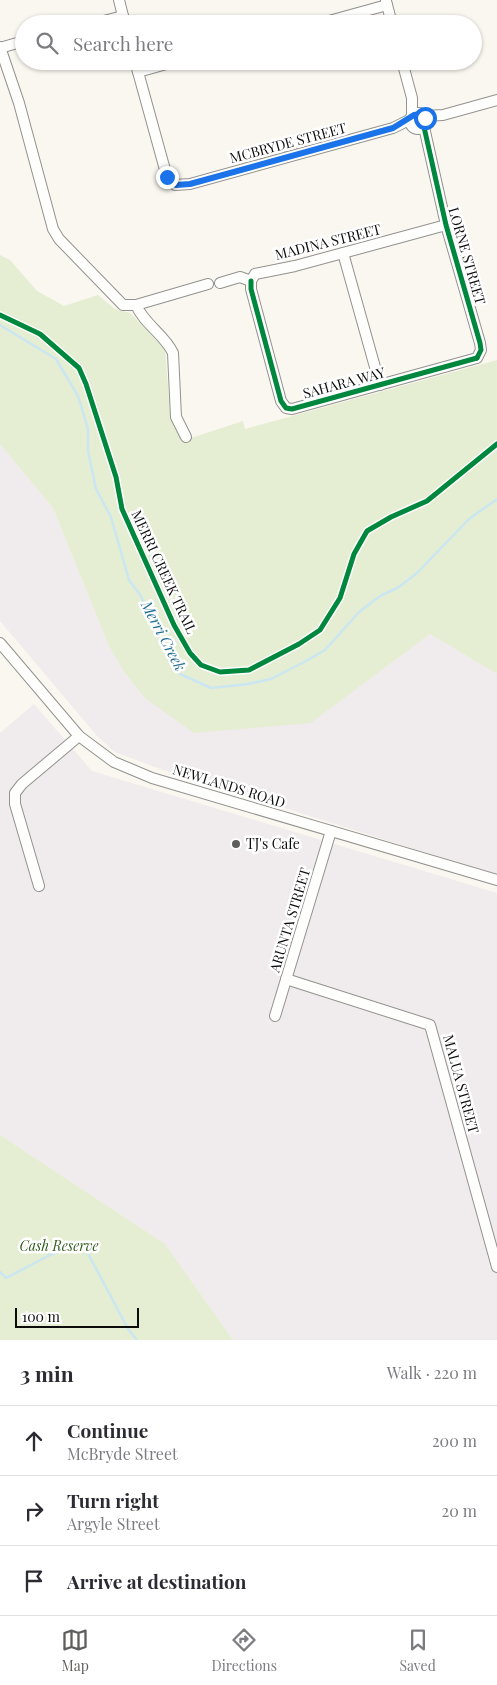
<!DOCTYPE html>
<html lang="en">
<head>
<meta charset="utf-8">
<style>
  :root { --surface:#fff; --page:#f2f2f3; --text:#2b2b33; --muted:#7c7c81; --line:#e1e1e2; --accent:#5f5e5c }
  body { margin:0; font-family:"Playfair Display",serif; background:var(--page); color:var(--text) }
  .scale { position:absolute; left:15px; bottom:12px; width:124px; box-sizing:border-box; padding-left:5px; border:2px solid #0c0c0c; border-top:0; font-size:14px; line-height:18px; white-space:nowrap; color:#0c0c0c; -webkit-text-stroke:4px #fff; paint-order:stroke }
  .stop { position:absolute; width:15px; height:15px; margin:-11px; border:4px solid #1a73e8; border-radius:50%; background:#fff }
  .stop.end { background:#1a73e8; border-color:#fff; box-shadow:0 1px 5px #0008 }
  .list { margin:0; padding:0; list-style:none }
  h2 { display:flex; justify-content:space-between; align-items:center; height:65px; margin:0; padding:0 20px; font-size:21px }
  h2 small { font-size:16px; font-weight:400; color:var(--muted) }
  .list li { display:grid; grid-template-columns:32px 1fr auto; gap:15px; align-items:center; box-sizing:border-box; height:70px; padding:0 20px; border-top:1px solid var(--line) }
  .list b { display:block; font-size:19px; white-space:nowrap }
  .list p { margin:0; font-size:16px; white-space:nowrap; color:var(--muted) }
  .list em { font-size:16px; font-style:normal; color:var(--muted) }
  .icon { flex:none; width:28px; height:28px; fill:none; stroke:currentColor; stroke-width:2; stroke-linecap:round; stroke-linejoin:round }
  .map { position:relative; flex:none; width:497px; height:1340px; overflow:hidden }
  .search { position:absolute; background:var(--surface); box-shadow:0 1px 4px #0004; left:15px; right:15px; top:15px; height:55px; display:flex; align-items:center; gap:12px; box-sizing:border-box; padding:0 18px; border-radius:28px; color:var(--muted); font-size:19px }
  .sheet { height:275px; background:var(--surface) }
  nav { display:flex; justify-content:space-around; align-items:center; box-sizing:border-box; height:70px; border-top:1px solid var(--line); background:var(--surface); font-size:14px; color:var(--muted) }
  nav a { display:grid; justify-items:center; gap:2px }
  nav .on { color:var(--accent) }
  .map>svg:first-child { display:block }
</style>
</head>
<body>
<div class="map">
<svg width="497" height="1340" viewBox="0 0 497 1340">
  <rect width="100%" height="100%" fill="#faf7f0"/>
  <g fill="#f0ebed">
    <polygon points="0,444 53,508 109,646 124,672 145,698 311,723 430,634 497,674 497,875 163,770 115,752 98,737 0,621"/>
    <polygon points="34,704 92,771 497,893 497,1340 233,1340 165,1244 0,1135 0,733"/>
  </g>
  <g fill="#e5edd2">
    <polygon points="0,255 10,260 37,291 64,306 98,295 115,309 130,313 165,349 170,414 182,441 243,421 245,429 497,360 497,674 430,634 311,723 194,733 145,698 124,672 109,646 53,508 0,444"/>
    <polygon points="0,1135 165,1244 233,1340 0,1340"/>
  </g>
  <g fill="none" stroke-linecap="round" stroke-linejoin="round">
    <g stroke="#cae7f1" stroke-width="2.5">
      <polyline points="0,325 56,359 78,396 88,429 88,451 96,489 111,517 129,580 141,596 160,637 177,663 180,674 211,688 248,684 271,679 306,661 325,650 359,612 380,596 399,587 417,573 469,519 497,499"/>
      <polyline points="0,1272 6,1278 50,1255 82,1242 128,1329 137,1340"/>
    </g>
    <g stroke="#93928f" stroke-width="12">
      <g id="minor">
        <polyline points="119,0 125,24"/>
        <polyline points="386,1 392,24"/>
        <polyline points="92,24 123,16"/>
        <polyline points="318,24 387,5"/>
        <polyline points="0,47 19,103 53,229 59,239 123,305 136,305 208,284"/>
        <polyline points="0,48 24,41"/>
        <polyline points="135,61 167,177 175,185 190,184 393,128 411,119"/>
        <polyline points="402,61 412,98 412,117"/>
        <polyline points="138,72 177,61"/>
        <circle cx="418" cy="121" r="8"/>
        <polyline points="424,116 443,115 497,100"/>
        <polyline points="343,253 380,385"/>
        <polyline points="251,281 251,289 281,401 286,408 292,409 477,358 481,350 480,343 446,225 424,127"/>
        <polyline points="251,281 255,274 295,266 446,225"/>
        <polyline points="220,283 240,277 251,281"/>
        <path d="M136,305C144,324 165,335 173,353L176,417L186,437"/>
        <polyline points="0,643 79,736 114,762 152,778 497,880"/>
        <polyline points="39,886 15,804 15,793 22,784 79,736"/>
        <polyline points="286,979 430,1025 497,1267"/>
        <polyline points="275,1016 331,831"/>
      </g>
    </g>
    <use href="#minor" stroke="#fefefd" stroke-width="10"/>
    <g stroke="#fff" stroke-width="8">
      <g id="cycleway">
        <polyline points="424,127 446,225 480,343 481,350 477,358"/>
        <polyline points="251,281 251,289 281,401 286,408 292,409 477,358"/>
        <polyline points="0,315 40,334 79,368 86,384 116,477 122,509 174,625 190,653 201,665 220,672 249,670 299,644 320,630 340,598 354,554 367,531 391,517 427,501 497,444"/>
      </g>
    </g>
    <use href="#cycleway" stroke="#00873e" stroke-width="5"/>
  </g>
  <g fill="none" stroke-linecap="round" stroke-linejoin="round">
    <polyline stroke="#1a73e8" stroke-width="6" points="167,177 176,185 190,184 393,128 414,115 421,114 425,118"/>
  </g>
  <circle fill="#5f5e5c" stroke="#fff" stroke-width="2" cx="236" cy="844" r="5"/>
  <g text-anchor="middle" stroke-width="5" stroke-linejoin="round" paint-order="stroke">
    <g font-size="14" fill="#0c0c0c" stroke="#fff">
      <text transform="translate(288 143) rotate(-15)" y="5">MCBRYDE STREET</text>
      <text transform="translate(328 242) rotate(-14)" y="5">MADINA STREET</text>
      <text transform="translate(467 256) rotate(74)" y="5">LORNE STREET</text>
      <text transform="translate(344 383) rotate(-15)" y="5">SAHARA WAY</text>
      <text transform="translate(164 572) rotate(65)" y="5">MERRI CREEK TRAIL</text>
      <text transform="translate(229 786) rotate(17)" y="5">NEWLANDS ROAD</text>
      <text transform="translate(290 920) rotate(-73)" y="5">ARUNTA STREET</text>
      <text transform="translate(461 1084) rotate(75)" y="5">MALUA STREET</text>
    </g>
    <g font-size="14" fill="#0c0c0c" stroke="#fff" text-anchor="start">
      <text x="246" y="849">TJ's Cafe</text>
    </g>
    <g font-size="14" font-style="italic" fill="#345e22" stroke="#fff">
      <text x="59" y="1251">Cash Reserve</text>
    </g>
    <g font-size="15" font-style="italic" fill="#206c93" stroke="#fff">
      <text transform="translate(163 636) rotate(62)" y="5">Merri Creek</text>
    </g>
  </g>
</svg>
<div class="scale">100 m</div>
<div class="stop" style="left:425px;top:118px"></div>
<div class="stop end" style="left:167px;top:177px"></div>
<div class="search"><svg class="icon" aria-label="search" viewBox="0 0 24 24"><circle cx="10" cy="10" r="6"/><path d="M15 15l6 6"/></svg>Search here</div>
</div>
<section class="sheet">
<h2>3 min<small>Walk · 220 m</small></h2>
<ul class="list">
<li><svg class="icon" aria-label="ahead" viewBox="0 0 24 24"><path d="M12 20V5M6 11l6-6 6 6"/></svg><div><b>Continue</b><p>McBryde Street</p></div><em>200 m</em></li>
<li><svg class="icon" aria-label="right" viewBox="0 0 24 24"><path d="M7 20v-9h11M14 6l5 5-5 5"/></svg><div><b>Turn right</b><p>Argyle Street</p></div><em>20 m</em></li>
<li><svg class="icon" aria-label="arrive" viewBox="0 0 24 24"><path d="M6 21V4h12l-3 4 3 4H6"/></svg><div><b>Arrive at destination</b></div></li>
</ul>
</section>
<nav>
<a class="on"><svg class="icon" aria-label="map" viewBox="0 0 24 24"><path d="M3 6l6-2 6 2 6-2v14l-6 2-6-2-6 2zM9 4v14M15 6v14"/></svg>Map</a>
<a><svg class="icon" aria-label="directions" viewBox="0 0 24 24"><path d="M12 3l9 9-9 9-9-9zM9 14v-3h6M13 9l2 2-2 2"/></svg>Directions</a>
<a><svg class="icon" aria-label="saved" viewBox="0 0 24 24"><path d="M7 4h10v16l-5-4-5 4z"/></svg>Saved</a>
</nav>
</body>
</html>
